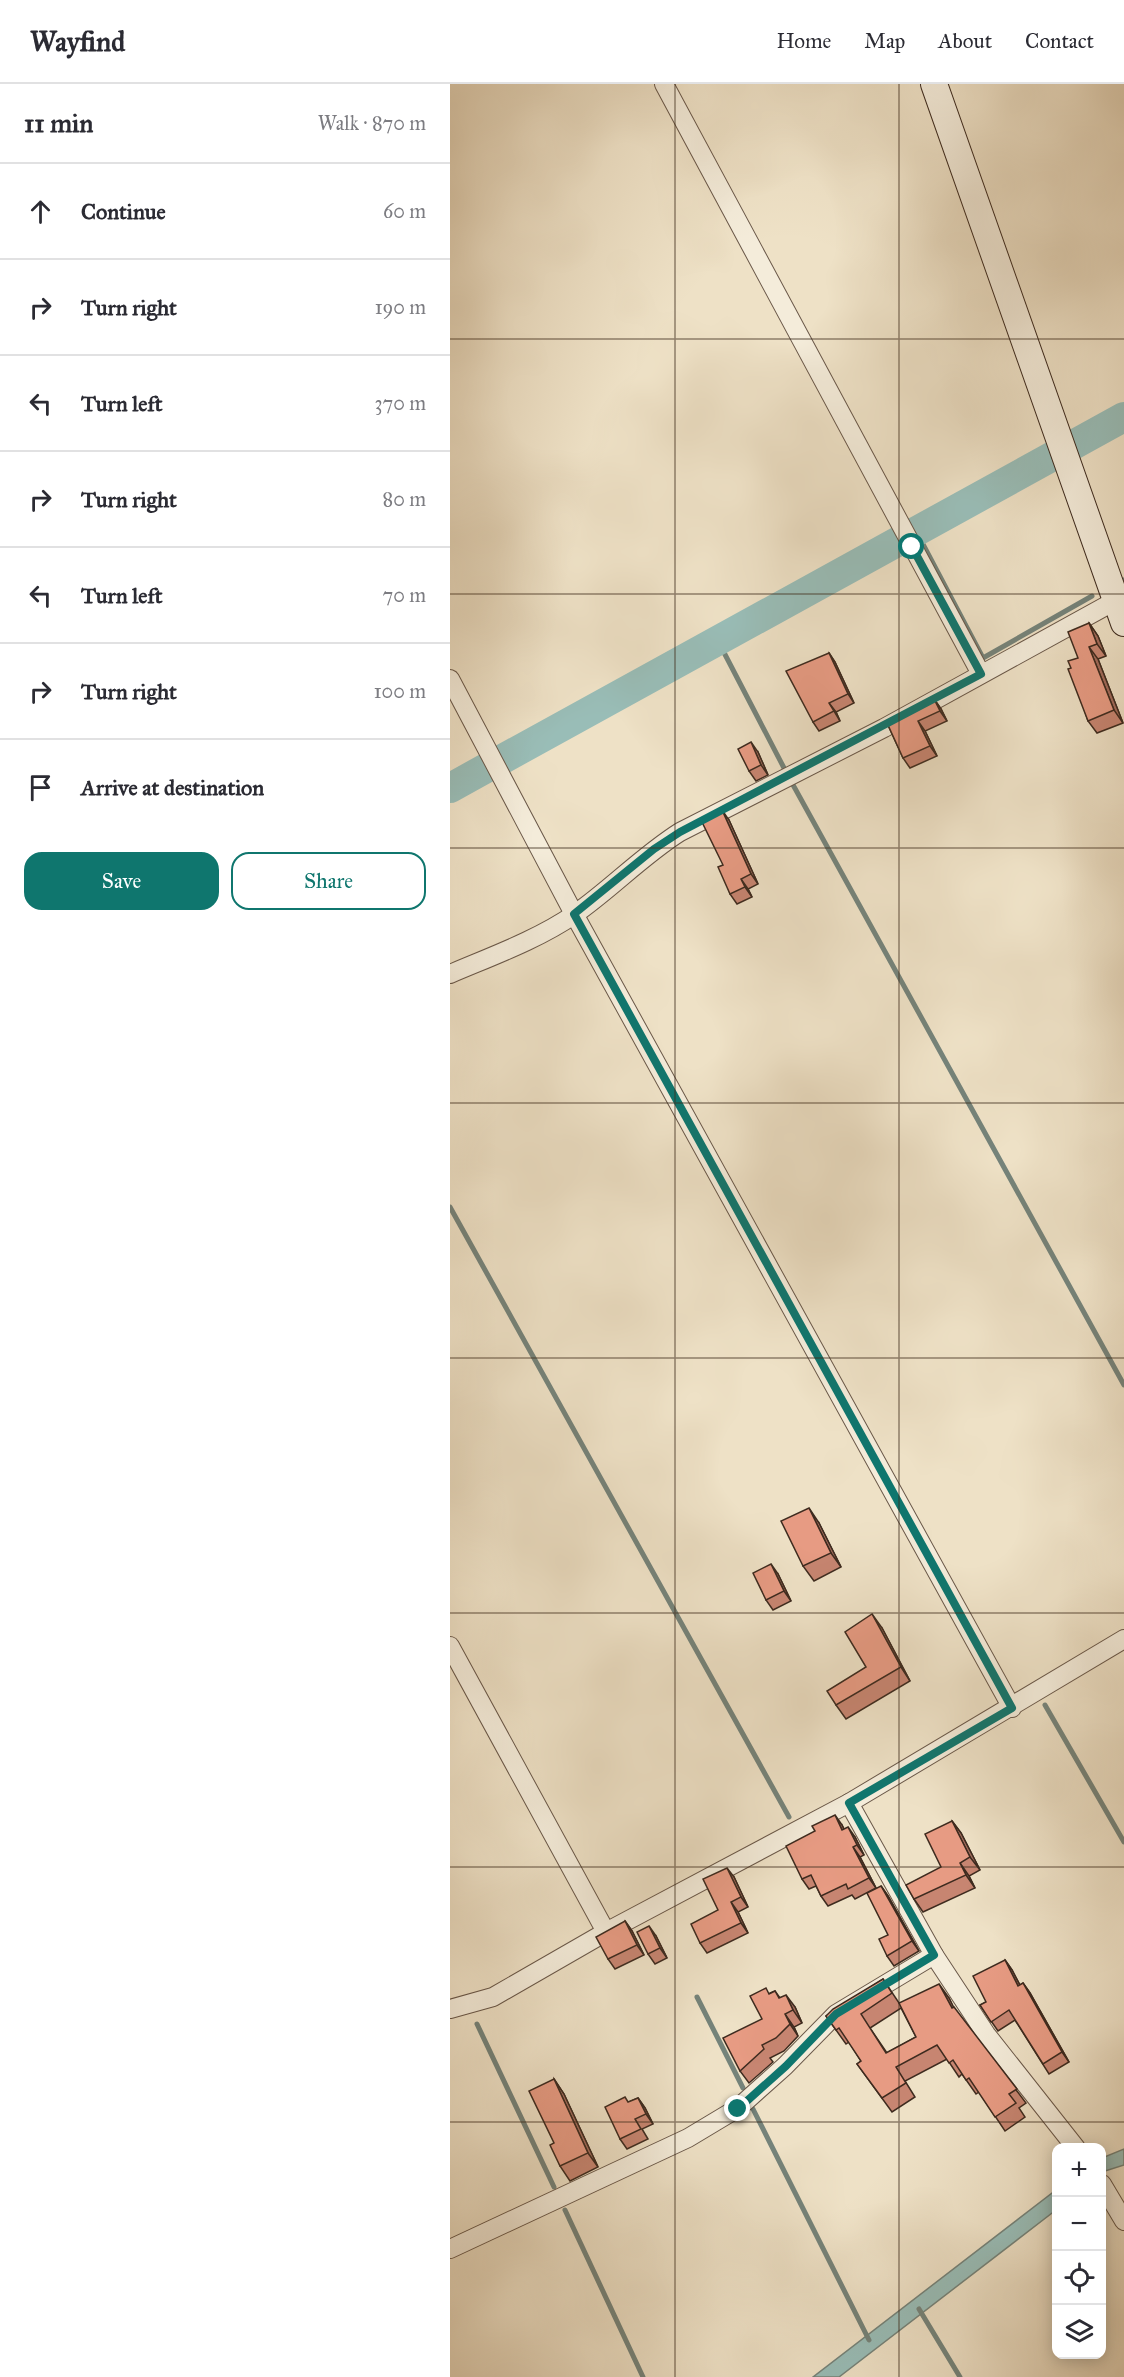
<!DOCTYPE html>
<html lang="en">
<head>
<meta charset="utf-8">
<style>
  :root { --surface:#fff; --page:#f7f7f7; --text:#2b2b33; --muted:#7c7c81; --line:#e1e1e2; --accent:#0f766e }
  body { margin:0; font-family:"IM FELL Great Primer",serif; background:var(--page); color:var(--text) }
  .controls { position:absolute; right:18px; bottom:18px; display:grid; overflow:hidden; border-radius:12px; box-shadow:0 3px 15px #0003 }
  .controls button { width:54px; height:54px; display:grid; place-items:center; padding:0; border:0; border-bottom:2px solid var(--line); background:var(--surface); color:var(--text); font:30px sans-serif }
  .stop { position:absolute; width:18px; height:18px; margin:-14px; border:4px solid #0f766e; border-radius:50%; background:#fff }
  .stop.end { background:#0f766e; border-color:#fff; box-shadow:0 2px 6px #0008 }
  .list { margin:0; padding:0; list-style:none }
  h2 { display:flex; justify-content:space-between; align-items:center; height:78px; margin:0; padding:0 24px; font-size:26px }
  h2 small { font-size:20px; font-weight:400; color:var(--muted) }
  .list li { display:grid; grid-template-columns:39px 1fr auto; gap:18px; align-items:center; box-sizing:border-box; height:96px; padding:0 24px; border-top:2px solid var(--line) }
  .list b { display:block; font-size:22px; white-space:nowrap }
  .list em { font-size:20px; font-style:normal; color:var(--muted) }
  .actions { display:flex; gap:12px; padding:18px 24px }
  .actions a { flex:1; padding:14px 0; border:2px solid var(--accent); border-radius:18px; text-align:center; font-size:21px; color:var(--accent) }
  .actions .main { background:var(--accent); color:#fff }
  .icon { flex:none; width:33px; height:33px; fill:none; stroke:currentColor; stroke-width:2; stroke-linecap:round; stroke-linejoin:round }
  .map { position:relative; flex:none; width:674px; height:2293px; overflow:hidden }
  header { display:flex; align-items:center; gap:36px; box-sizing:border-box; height:84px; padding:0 30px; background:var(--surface); border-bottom:2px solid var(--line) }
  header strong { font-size:28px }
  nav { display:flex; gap:33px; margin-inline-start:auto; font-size:21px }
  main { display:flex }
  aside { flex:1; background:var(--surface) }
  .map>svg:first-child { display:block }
</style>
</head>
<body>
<header>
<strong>Wayfind</strong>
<nav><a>Home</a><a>Map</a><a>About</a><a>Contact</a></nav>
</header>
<main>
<aside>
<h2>11 min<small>Walk · 870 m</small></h2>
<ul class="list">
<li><svg class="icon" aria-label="ahead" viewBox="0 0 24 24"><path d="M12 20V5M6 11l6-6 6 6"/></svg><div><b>Continue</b></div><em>60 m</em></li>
<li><svg class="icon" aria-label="right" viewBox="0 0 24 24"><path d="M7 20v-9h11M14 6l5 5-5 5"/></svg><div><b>Turn right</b></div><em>190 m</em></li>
<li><svg class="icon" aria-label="left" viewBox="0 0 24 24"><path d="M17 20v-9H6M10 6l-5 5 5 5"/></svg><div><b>Turn left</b></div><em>370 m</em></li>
<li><svg class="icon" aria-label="right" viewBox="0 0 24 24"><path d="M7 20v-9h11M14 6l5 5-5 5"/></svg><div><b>Turn right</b></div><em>80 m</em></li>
<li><svg class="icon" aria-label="left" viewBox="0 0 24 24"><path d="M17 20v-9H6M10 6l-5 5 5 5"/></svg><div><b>Turn left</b></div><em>70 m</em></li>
<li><svg class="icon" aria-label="right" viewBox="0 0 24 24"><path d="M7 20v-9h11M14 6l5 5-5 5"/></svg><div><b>Turn right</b></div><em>100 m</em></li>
<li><svg class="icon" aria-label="arrive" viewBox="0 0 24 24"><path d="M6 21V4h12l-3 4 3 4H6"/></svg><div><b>Arrive at destination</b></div></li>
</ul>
<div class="actions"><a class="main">Save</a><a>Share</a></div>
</aside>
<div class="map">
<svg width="674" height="2293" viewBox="0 0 674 2293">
  <rect width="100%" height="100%" fill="#eee1c6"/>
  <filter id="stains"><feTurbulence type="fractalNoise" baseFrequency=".00333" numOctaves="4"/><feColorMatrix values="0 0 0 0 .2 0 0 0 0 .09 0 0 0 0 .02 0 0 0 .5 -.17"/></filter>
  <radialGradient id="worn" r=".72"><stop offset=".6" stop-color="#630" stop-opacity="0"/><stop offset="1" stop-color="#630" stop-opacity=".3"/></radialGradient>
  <g fill="#99bdb7" stroke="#75837a" stroke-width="1.5">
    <polygon points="674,2065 674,2081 652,2088 652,2074"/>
    <polygon points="606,2106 606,2126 389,2293 363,2293"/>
  </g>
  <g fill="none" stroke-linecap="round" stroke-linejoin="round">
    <g stroke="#75837a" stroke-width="5">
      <polyline points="466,447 533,574 642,512"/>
      <polyline points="673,496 674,496"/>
      <polyline points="268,557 334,684"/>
      <polyline points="342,699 674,1301"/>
      <polyline points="0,1123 339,1733"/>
      <polyline points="595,1621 674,1758"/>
      <polyline points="247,1913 293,2004"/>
      <polyline points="27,1940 104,2103"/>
      <polyline points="303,2025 419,2256"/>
      <polyline points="115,2126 193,2293"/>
      <polyline points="469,2225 510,2293"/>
    </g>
    <polyline stroke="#99bdb7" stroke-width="30" points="0,704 674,333"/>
    <g stroke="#6a5849" stroke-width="20">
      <g id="street">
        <polyline points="214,0 531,590"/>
        <polyline points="0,595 124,830 562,1624"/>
        <path d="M0,890C42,872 87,856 125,830C161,805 192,772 230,748L434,644L674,512"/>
        <polyline points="0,1562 156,1848"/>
        <polyline points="399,1719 484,1871 536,1950 626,2064"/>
        <polyline points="0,1925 43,1913 156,1848 399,1719 674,1555"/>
        <polyline points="652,2100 674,2137"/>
        <polyline points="0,2165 238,2054 288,2024 335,1982 386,1930 484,1871"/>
      </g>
    </g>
    <g stroke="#3e2b1f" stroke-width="28">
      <polyline id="secondary" points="484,0 674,539"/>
    </g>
    <use href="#street" stroke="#f4ecda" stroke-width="18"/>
    <use href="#secondary" stroke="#f4ecda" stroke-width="26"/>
  </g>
  <g fill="#c78571" stroke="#3e2b1f" stroke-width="1.5" fill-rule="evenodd">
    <polygon points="639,539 648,552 656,572 648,575 673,639 647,649 638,637 621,584 628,574"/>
    <polygon points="379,569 385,578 404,619 386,628 390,637 369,647 363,638"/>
    <polygon points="484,615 491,625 497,637 475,647 487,672 460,684 453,674 438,641"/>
    <polygon points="308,668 318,691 306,697 299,687"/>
    <polygon points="279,736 308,800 298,805 302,813 287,820 280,810 273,781"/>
    <polygon points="369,1439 391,1483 364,1497 353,1482"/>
    <polygon points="328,1490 341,1517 323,1526 316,1516"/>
    <polygon points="432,1544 460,1597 396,1635 386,1621 416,1583"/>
    <polygon points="502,1737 511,1749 530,1786 519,1792 525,1804 473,1828 464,1815 491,1783"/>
    <polygon points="392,1741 394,1745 405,1753 414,1771 410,1773 426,1804 405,1815 402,1811 378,1822 371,1812 366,1802 359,1805 352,1795"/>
    <polygon points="284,1793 298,1823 288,1828 298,1849 257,1869 250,1859 268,1826"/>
    <polygon points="431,1802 438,1812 469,1867 444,1882 437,1872 438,1851"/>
    <polygon points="175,1837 182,1847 194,1871 165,1885 158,1875"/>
    <polygon points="206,1852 217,1874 205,1880 198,1870"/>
    <polygon points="555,1876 562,1886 570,1901 573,1899 580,1909 619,1978 599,1990 565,1936 548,1947 530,1921 536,1918"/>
    <path d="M433,1895L449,1919L499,1914L503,1923L576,2019L569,2024L575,2033L555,2047L529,2008L526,2010L512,1990L509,1993L497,1975L455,1997L465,2013L442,2028L407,1980L411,1977L399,1958L396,1960L376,1932ZM451,1924L466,1953L437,1969L420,1944Z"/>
    <polygon points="325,1907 330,1914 345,1923 352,1939 344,1943 348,1952 334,1967 320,1974 323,1978 299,1999 290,1987 312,1935 320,1909"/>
    <polygon points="104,1995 114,2010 148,2083 120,2097 110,2082 104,2059"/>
    <polygon points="188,2014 195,2024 203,2040 192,2045 198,2055 177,2065 170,2055 179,2018"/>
  </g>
  <g fill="#a26c5c" stroke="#3e2b1f" stroke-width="1.5">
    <polygon points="639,539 648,552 656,572 647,560"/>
    <polygon points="639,563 648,575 673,639 664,626"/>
    <polygon points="379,569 385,578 404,619 398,610"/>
    <polygon points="484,615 491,625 497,637 490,627"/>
    <polygon points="379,619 386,628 390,637 384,627"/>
    <polygon points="468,637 475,647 487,672 480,662"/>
    <polygon points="301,658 308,668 318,691 311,681"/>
    <polygon points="272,726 279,736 308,800 301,790"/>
    <polygon points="291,795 298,805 302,813 295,803"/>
    <polygon points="359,1424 369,1439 391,1483 381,1469"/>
    <polygon points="321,1480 328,1490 341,1517 334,1507"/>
    <polygon points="422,1530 432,1544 460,1597 451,1583"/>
    <polygon points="385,1731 392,1741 399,1756 392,1746"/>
    <polygon points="502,1737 511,1749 530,1786 520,1773"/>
    <polygon points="398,1743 405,1753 414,1771 407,1761"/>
    <polygon points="403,1763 410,1773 426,1804 419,1794"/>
    <polygon points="510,1779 519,1792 525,1804 516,1791"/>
    <polygon points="277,1784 284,1793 298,1823 291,1813"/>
    <polygon points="431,1802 438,1812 469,1867 462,1857"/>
    <polygon points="281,1818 288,1828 298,1849 291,1839"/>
    <polygon points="175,1837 182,1847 194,1871 187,1861"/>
    <polygon points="199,1842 206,1852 217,1874 210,1864"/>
    <polygon points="555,1876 562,1886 575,1911 568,1902"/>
    <polygon points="573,1899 580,1909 619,1978 612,1968"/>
    <polygon points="489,1900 499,1914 511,1938 502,1924"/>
    <polygon points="336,1911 345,1923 352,1939 343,1926"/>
    <polygon points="335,1930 344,1943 348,1952 340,1940"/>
    <polygon points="104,1995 114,2010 148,2083 138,2069"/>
    <polygon points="188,2014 195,2024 203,2040 196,2030"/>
  </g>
  <g fill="#e79b83" stroke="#3e2b1f" stroke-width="1.5">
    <polygon points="639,539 647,560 639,563 664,626 638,637 618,585 621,584 618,577 628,574 618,548"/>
    <polygon points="379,569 398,610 379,619 384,627 363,638 336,587"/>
    <polygon points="484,615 490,627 468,637 480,662 453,674 438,641"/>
    <polygon points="301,658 311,681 299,687 288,665"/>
    <polygon points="272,726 301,790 291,795 295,803 280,810 268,783 273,781 251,736"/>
    <polygon points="359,1424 381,1469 353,1482 331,1437"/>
    <polygon points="321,1480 334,1507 316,1516 303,1489"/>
    <polygon points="422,1530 451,1583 386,1621 377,1607 416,1583 395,1548"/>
    <polygon points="385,1731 392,1746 398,1743 407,1761 403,1763 419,1794 398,1805 396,1800 371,1812 361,1791 352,1795 336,1762 365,1747 362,1742"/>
    <polygon points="502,1737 520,1773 510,1779 516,1791 464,1815 456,1801 491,1783 475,1750"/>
    <polygon points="277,1784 291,1813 281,1818 291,1839 250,1859 241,1840 268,1826 253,1795"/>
    <polygon points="431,1802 462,1857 437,1872 429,1855 438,1851 417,1809"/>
    <polygon points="175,1837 187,1861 158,1875 146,1853"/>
    <polygon points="199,1842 210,1864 198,1870 187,1848"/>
    <polygon points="555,1876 568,1902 573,1899 612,1968 593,1980 559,1926 541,1938 530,1921 536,1918 523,1892"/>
    <polygon points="433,1895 442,1909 411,1930 436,1969 466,1953 449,1919 489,1900 502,1924 504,1923 567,2005 559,2010 566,2019 545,2033 519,1994 516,1996 503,1976 499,1979 487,1961 446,1983 456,1999 432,2014 407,1980 411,1977 389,1944 386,1946 376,1932 383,1925"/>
    <polygon points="316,1904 319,1910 325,1907 329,1914 336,1911 343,1926 335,1930 340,1940 326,1954 312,1961 314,1965 290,1987 273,1954 312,1935 300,1912"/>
    <polygon points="104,1995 138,2069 110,2082 100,2061 104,2059 79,2007"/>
    <polygon points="175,2013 178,2018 188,2014 196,2030 185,2035 191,2045 170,2055 155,2023"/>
  </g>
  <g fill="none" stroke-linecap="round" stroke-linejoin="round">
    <polyline stroke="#0f766e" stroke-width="8" points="288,2025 336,1982 386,1930 484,1871 399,1719 562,1624 124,830 204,765 230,748 531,590 462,463"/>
  </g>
  <path fill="none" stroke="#3e2b1f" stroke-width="1.5" stroke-opacity="0.55" d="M225,0V2293M449,0V2293M0,255H674M0,510H674M0,764H674M0,1019H674M0,1274H674M0,1529H674M0,1783H674M0,2038H674"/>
  <rect width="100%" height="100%" filter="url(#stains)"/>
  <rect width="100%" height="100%" fill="url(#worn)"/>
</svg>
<div class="controls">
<button>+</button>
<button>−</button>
<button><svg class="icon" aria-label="locate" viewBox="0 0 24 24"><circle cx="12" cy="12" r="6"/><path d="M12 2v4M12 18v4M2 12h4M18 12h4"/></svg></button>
<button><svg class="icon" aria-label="layers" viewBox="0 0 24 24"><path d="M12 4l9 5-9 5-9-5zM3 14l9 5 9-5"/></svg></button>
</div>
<div class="stop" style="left:462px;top:463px"></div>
<div class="stop end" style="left:288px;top:2025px"></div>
</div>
</main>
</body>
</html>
